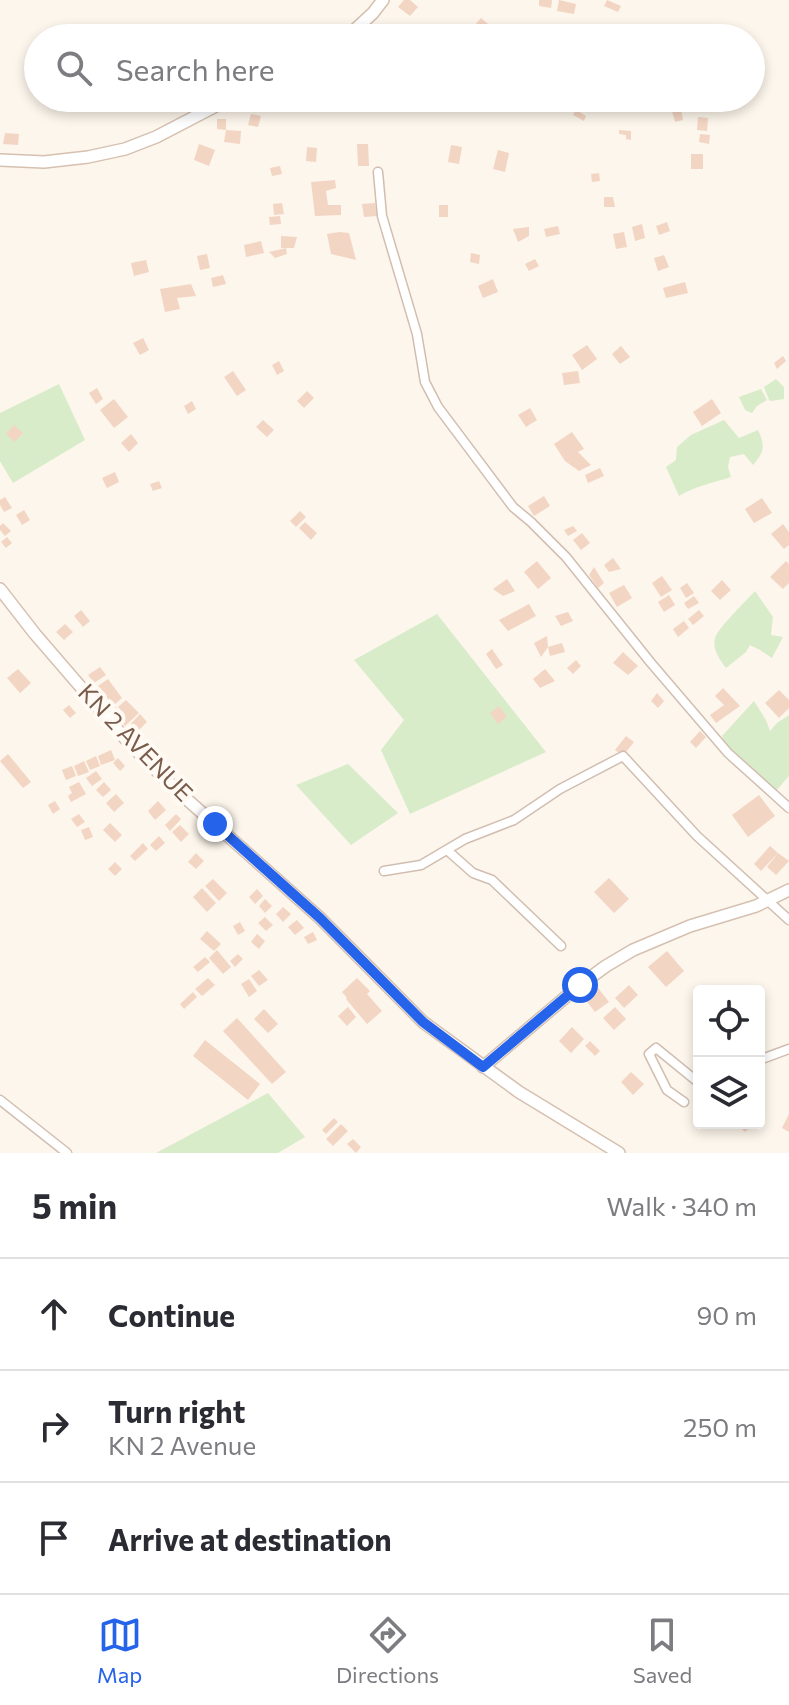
<!DOCTYPE html>
<html lang="en">
<head>
<meta charset="utf-8">
<style>
  :root { --surface:#fff; --page:#f2f2f3; --text:#2b2b33; --muted:#7c7c81; --line:#e1e1e2; --accent:#2563eb }
  body { margin:0; font-family:Commissioner,sans-serif; background:var(--page); color:var(--text) }
  .controls { position:absolute; right:24px; bottom:24px; display:grid; overflow:hidden; border-radius:8px; box-shadow:0 4px 12px #0003 }
  .controls button { width:72px; height:72px; display:grid; place-items:center; padding:0; border:0; border-bottom:2px solid var(--line); background:var(--surface); color:var(--text); font:40px sans-serif }
  .stop { position:absolute; width:24px; height:24px; margin:-18px; border:6px solid #2563eb; border-radius:50%; background:#fff }
  .stop.end { background:#2563eb; border-color:#fff; box-shadow:0 2px 8px #0008 }
  .list { margin:0; padding:0; list-style:none }
  h2 { display:flex; justify-content:space-between; align-items:center; height:104px; margin:0; padding:0 32px; font-size:34px }
  h2 small { font-size:26px; font-weight:400; color:var(--muted) }
  .list li { display:grid; grid-template-columns:52px 1fr auto; gap:24px; align-items:center; box-sizing:border-box; height:112px; padding:0 32px; border-top:2px solid var(--line) }
  .list b { display:block; font-size:30px; white-space:nowrap }
  .list p { margin:0; font-size:26px; white-space:nowrap; color:var(--muted) }
  .list em { font-size:26px; font-style:normal; color:var(--muted) }
  .icon { flex:none; width:44px; height:44px; fill:none; stroke:currentColor; stroke-width:2; stroke-linecap:round; stroke-linejoin:round }
  .map { position:relative; flex:none; width:789px; height:1153px; overflow:hidden }
  .search { position:absolute; background:var(--surface); box-shadow:0 4px 12px #0003; left:24px; right:24px; top:24px; height:88px; display:flex; align-items:center; gap:20px; box-sizing:border-box; padding:0 28px; border-radius:44px; color:var(--muted); font-size:30px }
  .sheet { height:440px; background:var(--surface) }
  nav { display:flex; justify-content:space-around; align-items:center; box-sizing:border-box; height:112px; border-top:2px solid var(--line); background:var(--surface); font-size:22px; color:var(--muted) }
  nav a { display:grid; justify-items:center; gap:4px }
  nav .on { color:var(--accent) }
  .map>svg:first-child { display:block }
</style>
</head>
<body>
<div class="map">
<svg width="789" height="1153" viewBox="0 0 789 1153">
  <rect width="100%" height="100%" fill="#fdf6ec"/>
  <g fill="#d8ecc9">
    <polygon points="776,379 784,387 784,399 771,401 769,400 764,387"/>
    <polygon points="59,384 85,440 13,483 0,461 0,413"/>
    <polygon points="761,389 767,400 757,406 752,413 745,410 739,397"/>
    <path d="M724,420L739,438L758,430C765,445 765,452 753,465L744,454L730,457L728,467L731,477C713,483 695,486 679,496L666,467L676,460L677,447L691,435Z"/>
    <path d="M755,591L773,617L771,635L783,637L772,658L760,650L750,645L746,652L726,668C720,660 712,649 715,638C718,628 747,600 755,591Z"/>
    <polygon points="437,614 546,752 410,814 381,750 404,720 354,660"/>
    <polygon points="754,701 766,720 770,731 777,723 789,715 789,776 775,792 730,752 722,736"/>
    <polygon points="348,764 398,813 351,845 296,785"/>
    <polygon points="268,1093 305,1137 278,1153 156,1153"/>
  </g>
  <g fill="#f3d5c3">
    <polygon points="404,0 410,0 418,7 410,16 398,7"/>
    <polygon points="539,0 552,0 551,8 539,6"/>
    <polygon points="559,0 576,4 574,14 557,11"/>
    <polygon points="607,0 621,6 618,12 604,6"/>
    <polygon points="481,18 488,24 482,32 474,26"/>
    <polygon points="592,24 604,28 603,34 590,29"/>
    <polygon points="681,109 683,120 675,122 672,111"/>
    <polygon points="576,110 586,116 584,121 573,115"/>
    <polygon points="251,114 261,116 258,127 248,125"/>
    <polygon points="698,117 708,118 707,131 697,130"/>
    <polygon points="217,119 226,119 226,130 217,129"/>
    <polygon points="226,130 241,131 240,144 224,142"/>
    <polygon points="619,130 631,131 631,140 626,139 626,135 619,134"/>
    <polygon points="5,133 19,134 18,145 3,144"/>
    <polygon points="700,134 710,135 709,144 699,142"/>
    <polygon points="199,144 215,150 209,166 194,160"/>
    <polygon points="357,144 368,144 369,166 358,166"/>
    <polygon points="451,145 462,147 459,164 448,162"/>
    <polygon points="307,147 317,148 316,162 306,161"/>
    <polygon points="498,150 509,153 505,172 493,169"/>
    <rect x="691" y="154" width="12" height="15"/>
    <polygon points="280,166 282,174 272,176 270,168"/>
    <polygon points="599,173 600,181 592,182 591,174"/>
    <polygon points="335,180 336,188 326,191 328,205 341,205 341,215 315,216 311,182"/>
    <polygon points="604,197 613,197 615,207 604,207"/>
    <polygon points="282,203 284,214 274,215 273,204"/>
    <polygon points="375,203 377,216 364,217 362,204"/>
    <rect x="439" y="205" width="9" height="12"/>
    <polygon points="280,216 281,224 270,225 269,217"/>
    <polygon points="667,222 670,231 659,235 656,226"/>
    <polygon points="642,224 645,238 635,241 632,227"/>
    <polygon points="558,226 560,234 546,237 544,229"/>
    <polygon points="529,227 529,236 518,242 513,229"/>
    <polygon points="339,232 349,233 356,260 331,254 327,234"/>
    <polygon points="624,232 627,247 616,249 613,234"/>
    <polygon points="281,236 297,237 294,248 281,248"/>
    <polygon points="261,241 264,253 246,257 244,245"/>
    <polygon points="286,248 287,254 275,258 269,252"/>
    <polygon points="471,253 480,255 479,264 470,262"/>
    <polygon points="207,254 210,268 200,270 197,256"/>
    <polygon points="664,255 669,267 658,271 654,258"/>
    <polygon points="535,259 539,266 529,271 525,264"/>
    <polygon points="146,260 149,272 134,276 131,263"/>
    <polygon points="223,275 226,284 213,287 211,278"/>
    <polygon points="493,279 498,292 483,298 478,286"/>
    <polygon points="685,282 688,293 666,298 663,288"/>
    <polygon points="191,284 196,296 177,298 180,309 165,312 160,289"/>
    <polygon points="143,338 149,350 140,355 133,343"/>
    <polygon points="587,345 597,359 582,370 572,355"/>
    <polygon points="621,346 630,357 620,364 612,354"/>
    <polygon points="783,356 786,361 777,369 774,363"/>
    <polygon points="279,361 284,371 277,375 272,365"/>
    <polygon points="233,371 246,390 237,396 224,377"/>
    <polygon points="578,371 580,383 564,385 562,373"/>
    <polygon points="97,388 103,399 96,404 89,393"/>
    <polygon points="307,391 314,398 304,408 297,401"/>
    <polygon points="114,399 128,417 114,428 100,410"/>
    <polygon points="712,399 721,413 702,426 693,412"/>
    <polygon points="192,401 196,409 188,414 184,406"/>
    <polygon points="530,408 537,420 526,427 518,415"/>
    <polygon points="263,420 274,430 267,437 256,427"/>
    <polygon points="14,425 23,433 15,442 6,434"/>
    <polygon points="572,432 584,449 578,452 591,465 579,471 565,461 554,444"/>
    <polygon points="131,434 138,443 129,452 121,443"/>
    <polygon points="600,468 604,476 588,483 585,475"/>
    <polygon points="115,472 119,482 107,488 102,478"/>
    <polygon points="159,481 162,488 153,491 150,484"/>
    <polygon points="544,496 550,506 534,516 528,506"/>
    <polygon points="5,497 12,508 4,512 0,505 0,500"/>
    <polygon points="762,498 772,513 754,523 745,509"/>
    <polygon points="24,510 30,520 22,525 16,515"/>
    <polygon points="300,511 306,517 296,527 290,521"/>
    <polygon points="305,522 317,533 311,540 299,528"/>
    <polygon points="3,523 11,531 5,536 0,530 0,526"/>
    <polygon points="783,524 789,532 789,545 784,549 771,534"/>
    <polygon points="573,526 577,531 568,536 564,530"/>
    <polygon points="582,533 590,543 581,550 573,540"/>
    <polygon points="7,537 12,543 6,548 1,542"/>
    <polygon points="613,558 621,569 609,572 604,565"/>
    <polygon points="537,561 551,578 538,589 524,572"/>
    <polygon points="786,561 789,564 789,583 783,589 770,577"/>
    <polygon points="594,567 604,583 598,588 589,575"/>
    <polygon points="662,576 672,590 661,597 652,583"/>
    <polygon points="507,579 515,591 503,596 493,589"/>
    <polygon points="722,580 731,590 720,600 711,591"/>
    <polygon points="687,583 694,593 686,598 680,588"/>
    <polygon points="624,585 632,598 617,607 609,593"/>
    <polygon points="669,595 675,605 664,612 658,602"/>
    <polygon points="694,596 699,603 688,609 684,603"/>
    <polygon points="529,604 536,616 508,631 499,620"/>
    <polygon points="81,610 90,621 83,627 74,616"/>
    <polygon points="699,610 704,616 693,625 688,619"/>
    <polygon points="568,612 573,621 561,626 555,616"/>
    <polygon points="684,621 689,628 678,637 673,629"/>
    <polygon points="65,624 73,632 64,640 56,632"/>
    <polygon points="547,636 548,647 562,643 565,652 550,656 548,647 541,657 534,643"/>
    <polygon points="492,649 503,665 496,669 486,654"/>
    <polygon points="623,652 638,666 628,675 613,663"/>
    <polygon points="576,660 581,666 573,674 567,668"/>
    <polygon points="100,667 106,675 94,683 88,675"/>
    <polygon points="18,669 31,683 20,693 7,678"/>
    <polygon points="545,669 555,681 540,688 533,679"/>
    <polygon points="108,679 122,698 115,704 112,704 98,686"/>
    <polygon points="723,688 740,706 716,723 710,715 724,705 715,696"/>
    <polygon points="779,690 789,700 789,708 779,718 765,703"/>
    <polygon points="657,693 664,701 658,708 651,701"/>
    <polygon points="126,700 139,713 125,726 119,720 125,714 118,707"/>
    <polygon points="69,705 76,713 70,718 63,710"/>
    <polygon points="499,706 507,717 498,724 490,713"/>
    <polygon points="116,707 123,714 117,719 110,712"/>
    <polygon points="140,714 147,722 134,735 127,728"/>
    <polygon points="700,731 706,737 696,748 690,742"/>
    <polygon points="626,736 634,742 623,756 615,750"/>
    <polygon points="111,750 115,760 101,765 98,756"/>
    <polygon points="8,754 31,782 23,788 0,761"/>
    <polygon points="96,756 100,766 90,770 86,761"/>
    <polygon points="118,758 125,766 120,771 113,763"/>
    <polygon points="84,761 89,772 78,776 74,766"/>
    <polygon points="72,766 76,776 66,780 62,770"/>
    <polygon points="96,771 102,779 92,786 86,778"/>
    <polygon points="79,782 86,794 71,802 68,796 72,793 69,787"/>
    <polygon points="104,782 111,790 103,797 96,790"/>
    <polygon points="116,794 124,803 114,812 106,803"/>
    <polygon points="759,795 775,816 748,837 732,815"/>
    <polygon points="55,801 60,809 53,814 48,805"/>
    <polygon points="158,801 166,810 155,820 148,811"/>
    <polygon points="79,814 85,822 77,827 71,819"/>
    <polygon points="176,814 181,819 170,831 165,825"/>
    <polygon points="110,823 122,835 115,842 103,830"/>
    <polygon points="180,825 189,834 181,842 172,832"/>
    <polygon points="89,827 93,837 85,840 81,830"/>
    <polygon points="159,836 165,843 156,851 150,845"/>
    <polygon points="143,843 148,849 135,861 130,856"/>
    <polygon points="770,846 778,853 761,871 754,864"/>
    <polygon points="196,853 204,861 196,869 188,862"/>
    <polygon points="778,853 789,861 776,875 767,867"/>
    <polygon points="115,862 122,869 115,876 108,869"/>
    <polygon points="609,878 629,899 614,913 594,892"/>
    <polygon points="213,879 227,893 219,901 205,886"/>
    <polygon points="202,888 216,903 207,912 193,897"/>
    <polygon points="257,889 263,896 255,904 249,897"/>
    <polygon points="265,899 272,906 265,913 259,906"/>
    <polygon points="283,907 291,914 283,922 276,914"/>
    <polygon points="265,917 273,925 266,931 258,923"/>
    <polygon points="297,920 304,928 295,935 288,927"/>
    <polygon points="240,922 245,931 238,935 233,926"/>
    <polygon points="207,931 221,944 214,951 200,939"/>
    <polygon points="313,932 317,940 308,944 304,937"/>
    <polygon points="257,934 265,941 259,949 251,942"/>
    <polygon points="217,950 231,967 223,974 209,958"/>
    <polygon points="667,951 684,971 666,987 648,967"/>
    <polygon points="238,954 243,959 235,967 230,961"/>
    <polygon points="205,957 210,962 198,972 193,967"/>
    <polygon points="259,970 268,980 259,986 251,976"/>
    <polygon points="208,978 215,985 202,996 195,989"/>
    <polygon points="357,978 370,991 367,994 382,1011 367,1024 346,999 347,998 342,992"/>
    <polygon points="249,979 257,991 249,997 241,984"/>
    <polygon points="629,985 638,995 624,1008 615,998"/>
    <polygon points="598,988 609,1002 595,1012 584,998"/>
    <polygon points="193,992 197,997 184,1009 180,1004"/>
    <polygon points="348,1007 356,1017 347,1026 338,1016"/>
    <polygon points="615,1007 626,1019 614,1030 603,1018"/>
    <polygon points="264,1009 278,1024 268,1033 254,1019"/>
    <polygon points="237,1018 286,1072 272,1084 223,1031"/>
    <polygon points="572,1027 584,1039 571,1053 559,1041"/>
    <polygon points="205,1040 260,1084 248,1100 193,1056"/>
    <polygon points="590,1041 600,1051 595,1056 585,1046"/>
    <polygon points="631,1072 644,1084 633,1095 621,1082"/>
    <polygon points="789,1114 789,1132 782,1128"/>
    <polygon points="334,1118 338,1122 326,1134 322,1130"/>
    <polygon points="736,1123 755,1123 745,1132"/>
    <polygon points="341,1124 348,1131 333,1146 326,1139"/>
    <polygon points="353,1139 361,1147 356,1153 347,1144"/>
  </g>
  <g fill="none" stroke-linecap="round" stroke-linejoin="round">
    <g stroke="#d1beb0" stroke-width="11">
      <g id="street">
        <polyline points="378,172 382,216 417,334 425,382 438,407 513,507 531,522 566,557 651,663 728,753 789,808"/>
        <polyline points="447,850 473,873 492,880 561,946"/>
        <polyline points="384,871 421,865 465,839 514,820 560,789 623,756 697,836 789,920"/>
        <polyline points="759,1060 789,1049"/>
        <polyline points="0,1100 67,1153"/>
        <polyline points="684,1102 667,1090 649,1054 656,1048 699,1083"/>
      </g>
    </g>
    <g stroke="#d6c0b0" stroke-width="14">
      <g id="secondary">
        <polyline points="346,38 373,13 383,0"/>
        <polyline points="0,160 44,162 88,157 125,149 156,137 231,98"/>
        <polyline points="0,589 35,634 129,743 173,787 320,918 423,1022 519,1092 619,1153"/>
        <polyline points="483,1067 580,985 606,966 633,950 690,926 756,906 789,890"/>
      </g>
    </g>
    <use href="#street" stroke="#fff" stroke-width="8"/>
    <use href="#secondary" stroke="#fff" stroke-width="11"/>
  </g>
  <g fill="none" stroke-linecap="round" stroke-linejoin="round">
    <polyline stroke="#2563eb" stroke-width="10" points="215,824 320,918 423,1022 483,1067 580,985"/>
  </g>
  <g text-anchor="middle" stroke-width="8" stroke-linejoin="round" paint-order="stroke">
    <g font-size="24" fill="#7a5c4d" stroke="#fffaf3">
      <text transform="translate(135 743) rotate(46)" y="8">KN 2 AVENUE</text>
    </g>
  </g>
</svg>
<div class="controls">
<button><svg class="icon" aria-label="locate" viewBox="0 0 24 24"><circle cx="12" cy="12" r="6"/><path d="M12 2v4M12 18v4M2 12h4M18 12h4"/></svg></button>
<button><svg class="icon" aria-label="layers" viewBox="0 0 24 24"><path d="M12 4l9 5-9 5-9-5zM3 14l9 5 9-5"/></svg></button>
</div>
<div class="stop" style="left:580px;top:985px"></div>
<div class="stop end" style="left:215px;top:824px"></div>
<div class="search"><svg class="icon" aria-label="search" viewBox="0 0 24 24"><circle cx="10" cy="10" r="6"/><path d="M15 15l6 6"/></svg>Search here</div>
</div>
<section class="sheet">
<h2>5 min<small>Walk · 340 m</small></h2>
<ul class="list">
<li><svg class="icon" aria-label="ahead" viewBox="0 0 24 24"><path d="M12 20V5M6 11l6-6 6 6"/></svg><div><b>Continue</b></div><em>90 m</em></li>
<li><svg class="icon" aria-label="right" viewBox="0 0 24 24"><path d="M7 20v-9h11M14 6l5 5-5 5"/></svg><div><b>Turn right</b><p>KN 2 Avenue</p></div><em>250 m</em></li>
<li><svg class="icon" aria-label="arrive" viewBox="0 0 24 24"><path d="M6 21V4h12l-3 4 3 4H6"/></svg><div><b>Arrive at destination</b></div></li>
</ul>
</section>
<nav>
<a class="on"><svg class="icon" aria-label="map" viewBox="0 0 24 24"><path d="M3 6l6-2 6 2 6-2v14l-6 2-6-2-6 2zM9 4v14M15 6v14"/></svg>Map</a>
<a><svg class="icon" aria-label="directions" viewBox="0 0 24 24"><path d="M12 3l9 9-9 9-9-9zM9 14v-3h6M13 9l2 2-2 2"/></svg>Directions</a>
<a><svg class="icon" aria-label="saved" viewBox="0 0 24 24"><path d="M7 4h10v16l-5-4-5 4z"/></svg>Saved</a>
</nav>
</body>
</html>
